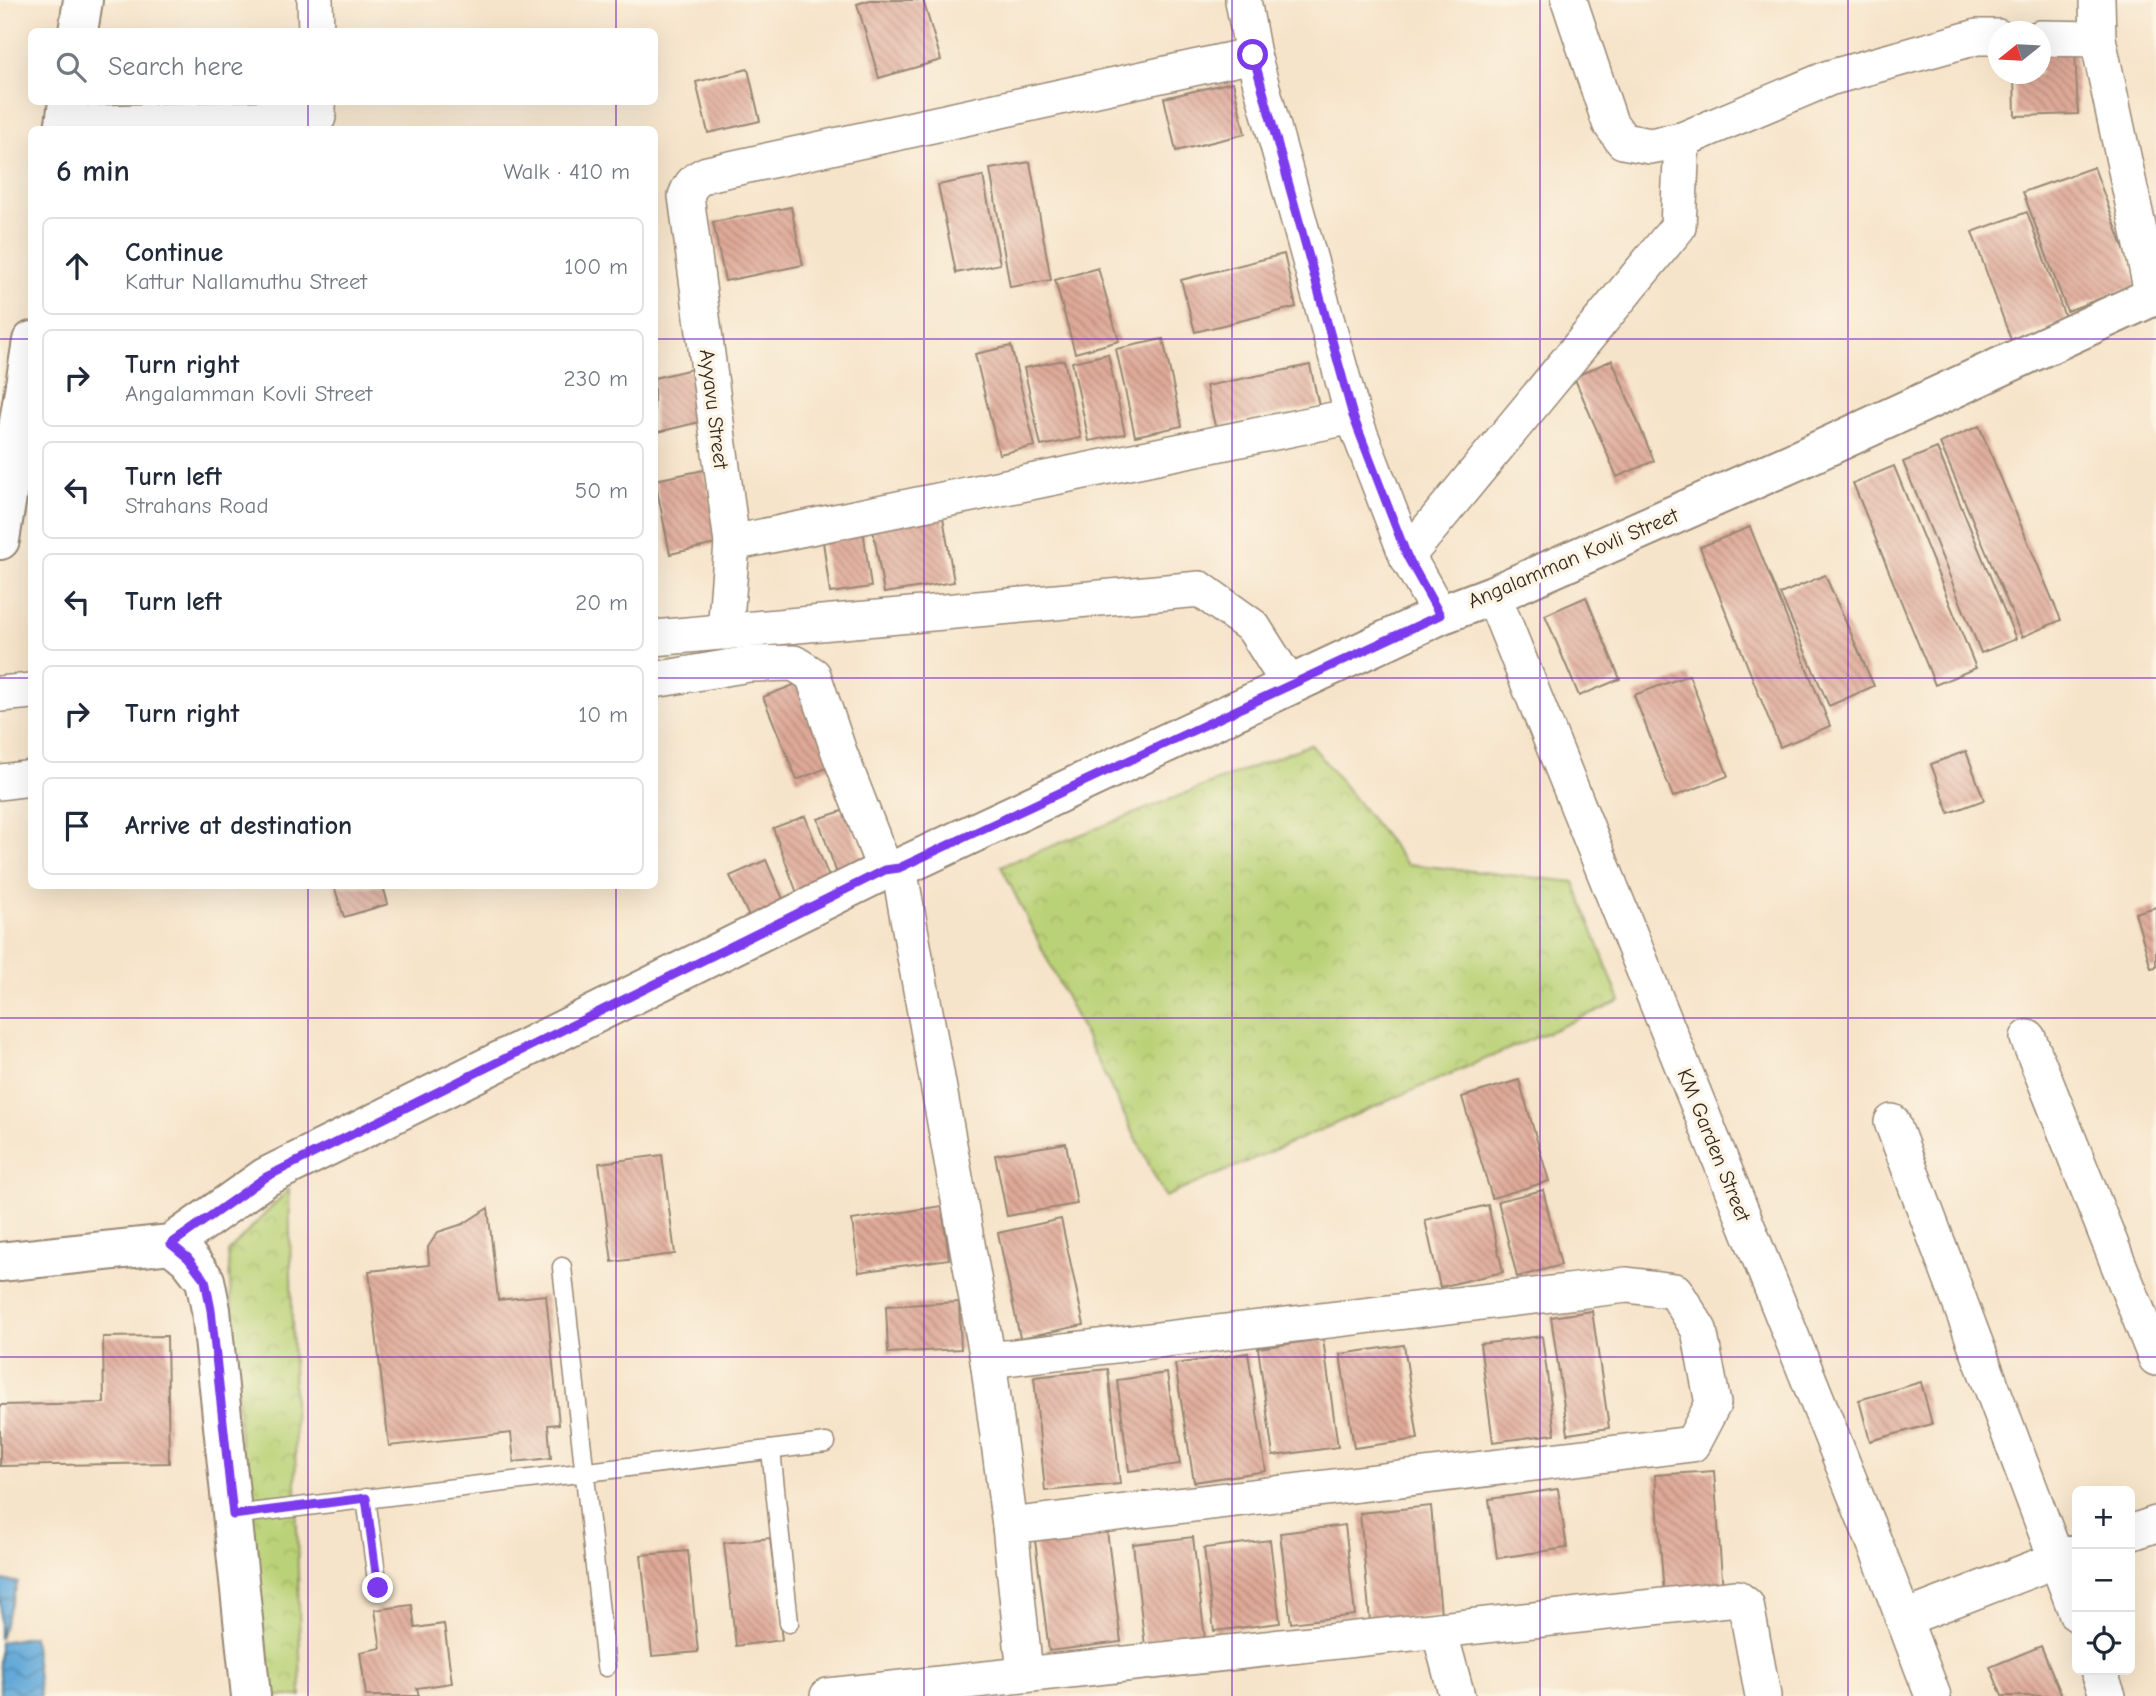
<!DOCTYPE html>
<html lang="en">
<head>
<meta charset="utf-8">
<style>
  :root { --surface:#fff; --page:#f2f2f3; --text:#1f2937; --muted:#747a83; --line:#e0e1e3 }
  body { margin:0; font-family:"Comic Neue",sans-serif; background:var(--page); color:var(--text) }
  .controls { position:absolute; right:21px; bottom:21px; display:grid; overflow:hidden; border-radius:10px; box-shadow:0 7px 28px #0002 }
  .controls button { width:63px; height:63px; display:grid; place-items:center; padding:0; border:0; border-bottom:2px solid var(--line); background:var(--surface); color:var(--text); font:35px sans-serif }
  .compass { position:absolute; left:1988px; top:21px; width:63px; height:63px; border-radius:50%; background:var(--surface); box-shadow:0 7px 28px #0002; rotate:252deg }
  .stop { position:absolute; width:21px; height:21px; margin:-16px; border:5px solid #7c3aed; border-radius:50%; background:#fff }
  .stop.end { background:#7c3aed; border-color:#fff; box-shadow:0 2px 7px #0008 }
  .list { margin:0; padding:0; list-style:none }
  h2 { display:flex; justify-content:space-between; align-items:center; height:91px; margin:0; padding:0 28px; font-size:30px }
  h2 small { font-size:23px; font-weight:400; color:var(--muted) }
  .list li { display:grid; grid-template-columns:46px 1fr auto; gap:21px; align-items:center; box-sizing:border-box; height:98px; margin:0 14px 14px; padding:0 14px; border:2px solid var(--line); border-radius:10px }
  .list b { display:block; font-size:26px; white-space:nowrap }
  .list p { margin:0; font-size:23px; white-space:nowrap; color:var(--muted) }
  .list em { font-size:23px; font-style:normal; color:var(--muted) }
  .icon { flex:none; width:38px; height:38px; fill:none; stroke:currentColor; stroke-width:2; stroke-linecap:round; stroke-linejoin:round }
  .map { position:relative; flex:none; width:2156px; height:1696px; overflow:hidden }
  .search { position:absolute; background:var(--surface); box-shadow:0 7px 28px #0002; left:28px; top:28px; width:630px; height:77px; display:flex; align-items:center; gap:18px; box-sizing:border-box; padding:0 24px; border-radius:10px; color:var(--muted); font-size:26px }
  .panel { position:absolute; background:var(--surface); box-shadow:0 7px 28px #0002; left:28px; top:126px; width:630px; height:763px; border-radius:10px }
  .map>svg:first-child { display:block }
</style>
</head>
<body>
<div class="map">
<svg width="2156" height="1696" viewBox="0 0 2156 1696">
  <defs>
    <pattern id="park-crowns" width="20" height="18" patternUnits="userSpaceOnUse" patternTransform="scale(1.75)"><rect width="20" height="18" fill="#bad277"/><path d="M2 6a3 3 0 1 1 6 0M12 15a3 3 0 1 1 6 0" fill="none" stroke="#a1b466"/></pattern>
    <pattern id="water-waves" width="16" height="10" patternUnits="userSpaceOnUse" patternTransform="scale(1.75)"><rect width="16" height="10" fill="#62a9d9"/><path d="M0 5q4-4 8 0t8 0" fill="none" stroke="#528aaf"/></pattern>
    <pattern id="building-back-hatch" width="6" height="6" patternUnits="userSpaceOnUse" patternTransform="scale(1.75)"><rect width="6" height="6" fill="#dfa999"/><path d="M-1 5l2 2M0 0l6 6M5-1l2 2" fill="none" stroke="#b68a7c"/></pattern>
  </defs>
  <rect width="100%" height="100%" fill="#fcf5e5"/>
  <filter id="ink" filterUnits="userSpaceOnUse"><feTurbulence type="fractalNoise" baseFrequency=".0143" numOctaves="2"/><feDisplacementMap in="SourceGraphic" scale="14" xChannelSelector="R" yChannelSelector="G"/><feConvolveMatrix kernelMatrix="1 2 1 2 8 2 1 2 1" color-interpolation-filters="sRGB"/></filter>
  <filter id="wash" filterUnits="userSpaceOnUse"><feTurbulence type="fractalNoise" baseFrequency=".00686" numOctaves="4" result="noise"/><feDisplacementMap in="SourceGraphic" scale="28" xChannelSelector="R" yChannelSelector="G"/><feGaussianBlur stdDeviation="1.57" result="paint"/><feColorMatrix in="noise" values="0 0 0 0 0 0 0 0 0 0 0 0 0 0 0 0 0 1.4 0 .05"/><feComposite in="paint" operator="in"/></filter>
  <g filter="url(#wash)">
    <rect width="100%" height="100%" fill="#f6e4ca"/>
    <g fill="url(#park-crowns)" stroke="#7a7e4a" stroke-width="2">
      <polygon points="1311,744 1407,864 1574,882 1620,1001 1165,1197 1001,866"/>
      <polygon points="289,1189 301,1696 256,1696 228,1252"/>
    </g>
    <g fill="url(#water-waves)" stroke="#4e6a7c" stroke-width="2">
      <polygon points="0,1580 18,1582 0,1639"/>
      <polygon points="33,1636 40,1696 0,1696 0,1642"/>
    </g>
    <g id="blocks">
      <g fill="url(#building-back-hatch)">
        <polygon points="870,0 923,0 941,60 879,78 857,4"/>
        <polygon points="2075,50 2078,114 2015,116 2014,74 2040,74 2040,51"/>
        <polygon points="748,69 760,121 708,133 696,82"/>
        <polygon points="1233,82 1245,134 1176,151 1164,98"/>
        <polygon points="1030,162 1051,280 1010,287 990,169"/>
        <polygon points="2094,167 2137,285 2067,311 2023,192"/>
        <polygon points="983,176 1000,264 956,273 938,185"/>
        <polygon points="791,207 803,265 725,281 713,222"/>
        <polygon points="2027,212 2066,320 2011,340 1972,232"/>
        <polygon points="1284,254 1296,307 1195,332 1181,280"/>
        <polygon points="1098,268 1119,341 1075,353 1055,280"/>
        <polygon points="1163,339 1182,426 1135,436 1116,349"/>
        <polygon points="1011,346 1035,446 999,454 975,354"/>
        <polygon points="1108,354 1125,434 1089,441 1072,362"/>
        <polygon points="1064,360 1081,438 1041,446 1024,368"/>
        <polygon points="1612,360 1654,461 1617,477 1574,377"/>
        <polygon points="1310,365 1319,406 1215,426 1206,386"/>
        <polygon points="692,369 704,421 654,433 654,378"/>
        <polygon points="1979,426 2061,620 2022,637 1940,443"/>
        <polygon points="1937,448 2016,639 1981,653 1903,462"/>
        <polygon points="1894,466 1976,668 1935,685 1853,483"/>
        <polygon points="704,470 720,543 670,554 655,480"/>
        <polygon points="943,517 954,582 884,593 873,529"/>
        <polygon points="1750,527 1830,726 1780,747 1700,547"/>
        <polygon points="863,529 871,587 830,593 822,534"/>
        <polygon points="1825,575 1874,686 1829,706 1780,594"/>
        <polygon points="1586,597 1620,679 1579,696 1545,615"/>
        <polygon points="1689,675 1728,776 1673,797 1634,695"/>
        <polygon points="801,682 834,765 797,780 763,697"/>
        <polygon points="1966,751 1984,800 1949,813 1931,764"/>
        <polygon points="845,810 865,867 838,877 818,819"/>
        <polygon points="805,816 830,880 797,893 773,828"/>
        <polygon points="766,860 786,906 751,921 730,876"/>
        <polygon points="334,886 383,886 388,904 344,917"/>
        <polygon points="2156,907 2156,967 2151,968 2135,913"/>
        <polygon points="1519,1080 1549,1181 1492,1198 1462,1097"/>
        <polygon points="1066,1143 1077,1204 1007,1216 995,1155"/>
        <polygon points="662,1155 675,1254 612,1262 599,1163"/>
        <polygon points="1543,1190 1561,1265 1517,1277 1498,1201"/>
        <polygon points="1488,1205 1503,1272 1440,1287 1425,1220"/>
        <polygon points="942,1206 949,1259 859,1272 852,1220"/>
        <polygon points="488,1208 498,1300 546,1295 559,1424 548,1425 551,1458 514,1462 511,1433 389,1446 369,1271 429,1265 428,1247 438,1232 463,1224"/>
        <polygon points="1061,1219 1084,1325 1020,1338 998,1233"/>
        <polygon points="959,1302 961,1349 888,1353 886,1306"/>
        <polygon points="1592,1311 1609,1428 1568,1434 1551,1317"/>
        <polygon points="167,1336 169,1463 0,1466 0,1405 104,1403 103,1337"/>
        <polygon points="1542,1336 1555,1434 1493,1442 1480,1344"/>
        <polygon points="1323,1339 1338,1447 1273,1456 1258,1348"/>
        <polygon points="1404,1345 1418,1439 1354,1448 1340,1354"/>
        <polygon points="1248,1353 1266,1471 1194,1482 1175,1364"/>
        <polygon points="1108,1369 1120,1484 1045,1491 1034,1377"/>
        <polygon points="1167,1373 1180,1464 1129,1471 1117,1380"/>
        <polygon points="1921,1382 1932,1424 1870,1441 1859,1400"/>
        <polygon points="1714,1471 1723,1591 1664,1595 1655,1475"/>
        <polygon points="1558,1489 1567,1548 1497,1558 1489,1499"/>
        <polygon points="1431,1506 1441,1614 1370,1621 1360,1513"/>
        <polygon points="1345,1525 1355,1615 1291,1623 1280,1533"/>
        <polygon points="1107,1531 1121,1642 1049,1651 1035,1540"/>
        <polygon points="1193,1537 1205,1639 1145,1646 1133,1544"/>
        <polygon points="770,1538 782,1640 736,1646 724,1543"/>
        <polygon points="1270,1540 1280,1623 1214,1631 1204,1548"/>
        <polygon points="688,1551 698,1652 652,1656 641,1555"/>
        <polygon points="412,1605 415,1628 444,1624 452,1683 417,1688 419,1696 366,1696 360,1652 381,1648 375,1610"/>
        <polygon points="2041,1646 2062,1696 2002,1696 1990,1667"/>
      </g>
    </g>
  </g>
  <g filter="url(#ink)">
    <use href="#blocks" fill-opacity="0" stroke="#988774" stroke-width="2"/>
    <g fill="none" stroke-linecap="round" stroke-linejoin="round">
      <g stroke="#988774" stroke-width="21">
        <g id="lane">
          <polyline points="562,1267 606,1667"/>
          <polyline points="771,1450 789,1623"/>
          <polyline points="366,1498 378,1588"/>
          <polyline points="233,1515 826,1443"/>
        </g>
      </g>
      <g stroke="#988774" stroke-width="38">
        <g id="street">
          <polyline points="315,0 316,32"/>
          <polyline points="1243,0 1253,55 1353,416 1407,556 1440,615"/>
          <polyline points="1569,0 1610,123 1623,141 1650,146 1682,140"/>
          <polyline points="2097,0 2098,39 2153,297"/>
          <polyline points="2040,38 2098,39"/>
          <polyline points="65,124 318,117 318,102"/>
          <polyline points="732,543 1353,416"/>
          <polyline points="1407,556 1678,227 1682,140 1829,78 1977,37 1998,37"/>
          <polyline points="1493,595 1881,1559 1933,1696"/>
          <path d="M725,632L732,543L686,196C690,184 696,179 707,174L1253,55"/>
          <polyline points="654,638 1200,589 1253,627 1289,684"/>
          <polyline points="654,680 749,664 794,663 813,675 839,752 885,870"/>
          <polyline points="0,694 32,691"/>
          <polyline points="0,782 32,778"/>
          <polyline points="899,868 988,1360 1010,1526 1025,1674"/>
          <polyline points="2028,1038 2156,1358"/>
          <polyline points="1892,1122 2077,1614"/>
          <polyline points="988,1360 1627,1285 1675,1291 1699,1330 1713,1404 1692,1444 1010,1526"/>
          <polyline points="2130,1533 2156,1524"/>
          <polyline points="1903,1619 2077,1552"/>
          <polyline points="1439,1630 1457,1696"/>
          <polyline points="2098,1670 2108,1696"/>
          <polyline points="828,1696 1737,1598 1746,1605 1763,1696"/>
        </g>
      </g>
      <g stroke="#988774" stroke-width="42">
        <g id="secondary">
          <polyline points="78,32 83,0"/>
          <polyline points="64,130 68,102"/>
          <polyline points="0,540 32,341"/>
          <polyline points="171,1244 266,1177 885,870 899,868 1440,615 1493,595 1796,461 2156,295"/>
          <polyline points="0,1262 171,1244 188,1258 205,1280 211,1310 251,1696"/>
        </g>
      </g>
      <use href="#lane" stroke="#fff" stroke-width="18"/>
      <use href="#street" stroke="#fff" stroke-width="35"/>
      <use href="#secondary" stroke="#fff" stroke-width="38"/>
    </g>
  </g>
  <g fill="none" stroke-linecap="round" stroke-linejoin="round" filter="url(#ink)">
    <polyline stroke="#7c3aed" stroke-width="9" points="378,1588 366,1498 233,1515 211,1310 205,1280 188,1258 171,1244 266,1177 885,870 899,868 1440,615 1407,556 1353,416 1253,55"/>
  </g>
  <path fill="none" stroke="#7b2cbf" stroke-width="2" stroke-opacity="0.55" d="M308,0V32M616,0V32M924,0V1696M1232,0V1696M1540,0V1696M1848,0V1696M308,102V130M616,102V130M0,339H32M654,339H2156M0,678H32M654,678H2156M308,886V1696M616,886V1696M0,1018H2156M0,1357H2156"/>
  <g text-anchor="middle" stroke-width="7" stroke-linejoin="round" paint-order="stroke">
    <g font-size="21" fill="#3b2a1e" stroke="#fcf5e5">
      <text transform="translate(714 409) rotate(83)" y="7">Ayyavu Street</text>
      <text transform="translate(1573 558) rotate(-23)" y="7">Angalamman Kovli Street</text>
      <text transform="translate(1714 1145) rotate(68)" y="7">KM Garden Street</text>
    </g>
  </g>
</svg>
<div class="controls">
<button>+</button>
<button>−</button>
<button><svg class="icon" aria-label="locate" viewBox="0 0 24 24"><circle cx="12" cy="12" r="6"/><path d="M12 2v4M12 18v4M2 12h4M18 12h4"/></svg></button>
</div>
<svg class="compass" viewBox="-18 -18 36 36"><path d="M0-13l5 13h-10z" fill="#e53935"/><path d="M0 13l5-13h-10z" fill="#747a83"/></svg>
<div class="stop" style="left:1253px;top:55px"></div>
<div class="stop end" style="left:378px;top:1588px"></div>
<div class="search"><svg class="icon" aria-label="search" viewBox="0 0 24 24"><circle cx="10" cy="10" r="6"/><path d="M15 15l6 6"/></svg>Search here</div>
<section class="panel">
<h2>6 min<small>Walk · 410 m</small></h2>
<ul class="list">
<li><svg class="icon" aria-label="ahead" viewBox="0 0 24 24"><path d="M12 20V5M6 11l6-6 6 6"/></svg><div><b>Continue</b><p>Kattur Nallamuthu Street</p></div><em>100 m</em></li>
<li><svg class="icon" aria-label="right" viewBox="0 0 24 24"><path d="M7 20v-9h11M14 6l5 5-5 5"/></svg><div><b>Turn right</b><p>Angalamman Kovli Street</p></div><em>230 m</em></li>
<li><svg class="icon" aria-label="left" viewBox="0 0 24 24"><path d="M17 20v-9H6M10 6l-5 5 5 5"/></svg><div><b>Turn left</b><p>Strahans Road</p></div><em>50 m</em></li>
<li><svg class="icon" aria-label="left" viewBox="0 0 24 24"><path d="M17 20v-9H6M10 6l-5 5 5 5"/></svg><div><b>Turn left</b></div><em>20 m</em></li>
<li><svg class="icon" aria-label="right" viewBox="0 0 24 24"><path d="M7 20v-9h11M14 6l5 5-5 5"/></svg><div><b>Turn right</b></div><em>10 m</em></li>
<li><svg class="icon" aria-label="arrive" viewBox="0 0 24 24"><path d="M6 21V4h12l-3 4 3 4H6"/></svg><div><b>Arrive at destination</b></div></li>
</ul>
</section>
</div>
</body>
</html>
